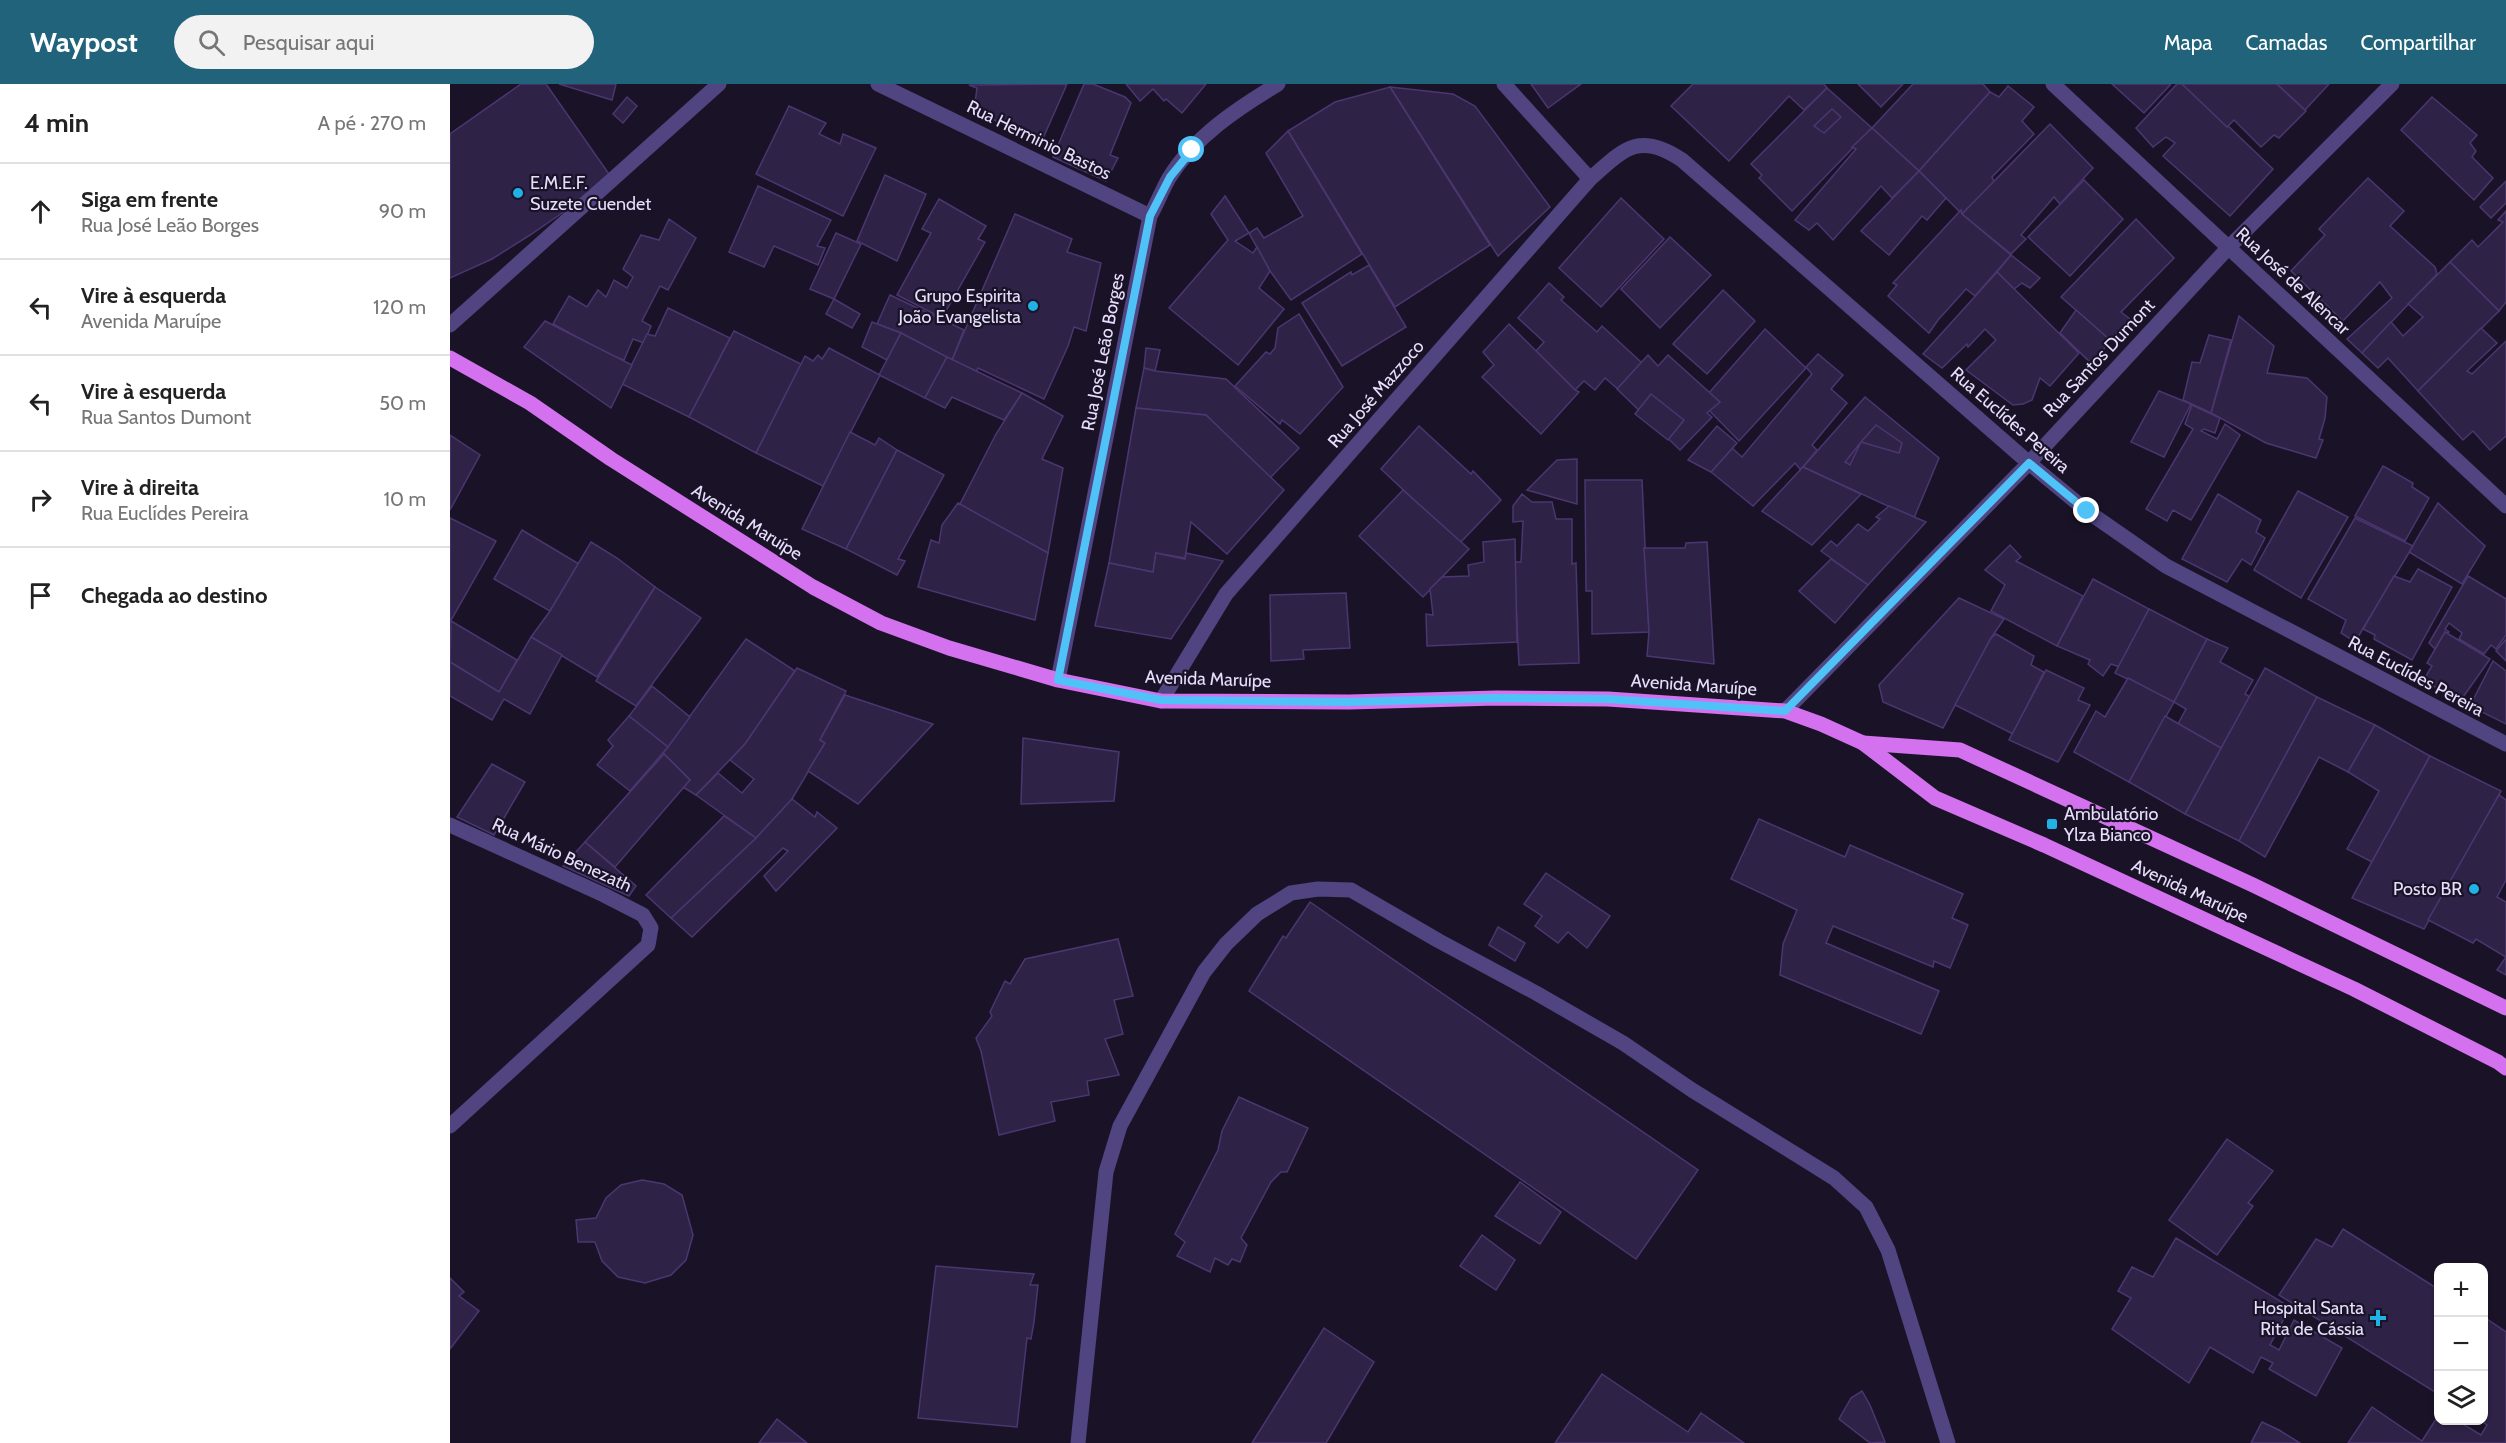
<!DOCTYPE html>
<html lang="pt">
<head>
<meta charset="utf-8">
<style>
  :root { --surface:#fff; --page:#f2f2f2; --text:#222; --muted:#767676; --line:#e0e0e0; --accent:#21637a }
  body { margin:0; font-family:Cabin,sans-serif; background:var(--page); color:var(--text) }
  .controls { position:absolute; right:18px; bottom:18px; display:grid; overflow:hidden; border-radius:12px; box-shadow:0 2px 4px #0004 }
  .controls button { width:54px; height:54px; display:grid; place-items:center; padding:0; border:0; border-bottom:2px solid var(--line); background:var(--surface); color:var(--text); font:30px sans-serif }
  .stop { position:absolute; width:18px; height:18px; margin:-14px; border:4px solid #4fc3f7; border-radius:50%; background:#fff }
  .stop.end { background:#4fc3f7; border-color:#fff; box-shadow:0 2px 6px #0008 }
  .list { margin:0; padding:0; list-style:none }
  h2 { display:flex; justify-content:space-between; align-items:center; height:78px; margin:0; padding:0 24px; font-size:26px }
  h2 small { font-size:20px; font-weight:400; color:var(--muted) }
  .list li { display:grid; grid-template-columns:39px 1fr auto; gap:18px; align-items:center; box-sizing:border-box; height:96px; padding:0 24px; border-top:2px solid var(--line) }
  .list b { display:block; font-size:22px; white-space:nowrap }
  .list p { margin:0; font-size:20px; white-space:nowrap; color:var(--muted) }
  .list em { font-size:20px; font-style:normal; color:var(--muted) }
  .icon { flex:none; width:33px; height:33px; fill:none; stroke:currentColor; stroke-width:2; stroke-linecap:round; stroke-linejoin:round }
  .map { position:relative; flex:none; width:2056px; height:1359px; overflow:hidden }
  header { display:flex; align-items:center; gap:36px; box-sizing:border-box; height:84px; padding:0 30px; background:var(--accent); color:#fff }
  header strong { font-size:28px }
  nav { display:flex; gap:33px; margin-inline-start:auto; font-size:21px }
  .search { width:420px; height:54px; background:var(--page); display:flex; align-items:center; gap:15px; box-sizing:border-box; padding:0 21px; border-radius:33px; color:var(--muted); font-size:22px }
  main { display:flex }
  aside { flex:1; background:var(--surface) }
  .map>svg:first-child { display:block }
</style>
</head>
<body>
<header>
<strong>Waypost</strong>
<div class="search"><svg class="icon" aria-label="search" viewBox="0 0 24 24"><circle cx="10" cy="10" r="6"/><path d="M15 15l6 6"/></svg>Pesquisar aqui</div>
<nav><a>Mapa</a><a>Camadas</a><a>Compartilhar</a></nav>
</header>
<main>
<aside>
<h2>4 min<small>A pé · 270 m</small></h2>
<ul class="list">
<li><svg class="icon" aria-label="ahead" viewBox="0 0 24 24"><path d="M12 20V5M6 11l6-6 6 6"/></svg><div><b>Siga em frente</b><p>Rua José Leão Borges</p></div><em>90 m</em></li>
<li><svg class="icon" aria-label="left" viewBox="0 0 24 24"><path d="M17 20v-9H6M10 6l-5 5 5 5"/></svg><div><b>Vire à esquerda</b><p>Avenida Maruípe</p></div><em>120 m</em></li>
<li><svg class="icon" aria-label="left" viewBox="0 0 24 24"><path d="M17 20v-9H6M10 6l-5 5 5 5"/></svg><div><b>Vire à esquerda</b><p>Rua Santos Dumont</p></div><em>50 m</em></li>
<li><svg class="icon" aria-label="right" viewBox="0 0 24 24"><path d="M7 20v-9h11M14 6l5 5-5 5"/></svg><div><b>Vire à direita</b><p>Rua Euclídes Pereira</p></div><em>10 m</em></li>
<li><svg class="icon" aria-label="arrive" viewBox="0 0 24 24"><path d="M6 21V4h12l-3 4 3 4H6"/></svg><div><b>Chegada ao destino</b></div></li>
</ul>
</aside>
<div class="map">
<svg width="2056" height="1359" viewBox="0 0 2056 1359">
  <rect width="100%" height="100%" fill="#1a1328"/>
  <g fill="#2f2247" stroke="#4b3670" stroke-width="1.5">
    <polygon points="71,0 96,0 159,90 115,127 80,151 42,175 0,194 0,50"/>
    <polygon points="109,0 166,0 162,16"/>
    <polygon points="617,0 591,59 524,26 527,4 519,1"/>
    <polygon points="634,0 643,0 675,13 681,19 660,71 668,74 656,97 603,73"/>
    <polygon points="676,0 756,0 732,29 716,15 714,17 703,5 690,17"/>
    <polygon points="1081,0 1131,0 1098,24"/>
    <polygon points="1243,0 1374,0 1377,4 1354,26 1339,12 1279,77 1221,22"/>
    <polygon points="1408,0 1453,0 1431,23"/>
    <polygon points="1463,0 1533,0 1540,8 1469,87 1422,44"/>
    <polygon points="1662,0 1721,0 1694,29"/>
    <polygon points="1727,0 1732,0 1750,15 1823,85 1780,132 1713,72 1725,59 1716,53 1703,63 1686,44"/>
    <polygon points="1732,0 1827,0 1856,27 1829,54 1824,51 1811,63 1784,36 1777,43"/>
    <polygon points="1827,0 1879,0 1855,26"/>
    <polygon points="1558,2 1584,23 1572,37 1584,50 1542,93 1544,98 1512,130 1469,87 1540,8 1549,13"/>
    <polygon points="940,3 1003,10 1025,22 1100,123 1048,172"/>
    <polygon points="940,3 1040,161 945,223 838,47 885,18"/>
    <polygon points="1377,4 1422,44 1342,127 1309,94 1312,91 1301,80"/>
    <polygon points="177,13 187,22 173,39 163,30"/>
    <polygon points="1982,13 2027,51 2020,59 2026,67 2022,73 2043,94 2024,116 1951,46"/>
    <polygon points="339,22 376,39 369,50 390,60 393,50 426,64 393,132 306,90"/>
    <polygon points="1382,25 1391,33 1374,49 1364,42"/>
    <polygon points="1600,40 1643,84 1610,120 1604,113 1571,151 1576,155 1561,170 1512,130"/>
    <polygon points="1422,44 1469,87 1442,114 1431,102 1383,156 1367,139 1359,146 1345,136 1406,65 1402,63"/>
    <polygon points="838,47 912,170 841,216 820,187 799,149 807,144 814,154 853,132 816,69"/>
    <polygon points="1469,87 1496,114 1477,136 1472,132 1439,171 1411,147"/>
    <polygon points="435,91 476,110 447,177 407,157"/>
    <polygon points="1918,94 1954,127 1940,142 1985,183 1987,190 1912,269 1897,255 1942,214 1930,198 1893,237 1841,187 1875,151 1869,145"/>
    <polygon points="1634,96 1673,135 1620,192 1578,153"/>
    <polygon points="2056,97 2056,119 2041,134 2030,123"/>
    <polygon points="308,102 381,136 367,162 375,164 368,181 324,162 314,183 279,168"/>
    <polygon points="775,112 799,149 785,157 803,169 807,163 820,187 809,204 834,225 788,281 719,224 778,156 761,130"/>
    <polygon points="1171,114 1214,155 1151,223 1109,184"/>
    <polygon points="489,115 536,142 528,155 535,158 492,234 447,211 481,149 472,145"/>
    <polygon points="1511,126 1512,130 1561,171 1525,212 1516,205 1488,236 1479,249 1438,212 1447,201 1443,199"/>
    <polygon points="2056,127 2056,218 2049,227 2000,178 2022,156 2028,163 2053,138 2048,136"/>
    <polygon points="565,130 622,155 617,168 651,179 636,247 624,243 618,262 594,315 528,284 526,288 502,276"/>
    <polygon points="219,135 246,154 218,206 210,202 192,237 201,242 194,259 183,255 174,276 158,270 103,240 119,212 137,223 148,206 156,213 164,196 177,204 183,193 173,185 191,151 209,156"/>
    <polygon points="1686,135 1724,174 1671,228 1680,235 1660,256 1611,213"/>
    <polygon points="386,149 411,160 384,215 360,205"/>
    <polygon points="1220,153 1261,191 1210,244 1171,205"/>
    <polygon points="1561,171 1590,194 1580,204 1572,199 1564,205 1547,188"/>
    <polygon points="2000,178 2049,227 1968,307 1938,274 1928,284 1912,269 1941,238 1953,252 1973,233 1958,220"/>
    <polygon points="919,181 956,243 892,282 852,219 901,188 902,191"/>
    <polygon points="1547,188 1629,269 1600,302 1590,294 1582,316 1573,320 1563,321 1516,286 1546,256 1535,245 1518,263 1517,260 1492,284 1473,270"/>
    <polygon points="1099,199 1114,213 1111,216 1147,248 1152,242 1192,279 1169,306 1155,294 1145,306 1134,297 1125,306 1086,267 1094,258 1068,234"/>
    <polygon points="1273,206 1305,237 1257,290 1223,260"/>
    <polygon points="440,211 514,246 502,276 451,249 427,240"/>
    <polygon points="384,215 410,230 402,244 376,230"/>
    <polygon points="218,224 280,254 239,333 172,300 197,250 205,252"/>
    <polygon points="1626,226 1660,256 1643,281 1610,249"/>
    <polygon points="849,230 893,303 850,350 832,336 830,340 785,302 816,268 820,270 825,264 828,244"/>
    <polygon points="1789,232 1824,262 1817,289 1857,294 1877,313 1875,334 1869,355 1873,356 1866,374 1816,359 1761,329"/>
    <polygon points="95,237 182,281 161,324 74,263"/>
    <polygon points="422,238 451,249 437,276 412,263"/>
    <polygon points="1059,240 1125,306 1129,308 1091,350 1032,293 1044,281 1033,268"/>
    <polygon points="2031,244 2047,259 2017,287 2022,290 2056,257 2056,352 2040,366 2023,347 2013,356 1968,307"/>
    <polygon points="1315,245 1356,284 1289,357 1251,318"/>
    <polygon points="284,247 351,280 306,369 239,333"/>
    <polygon points="451,249 497,273 475,314 429,291"/>
    <polygon points="1759,251 1781,256 1761,329 1733,316 1742,278 1750,279"/>
    <polygon points="379,264 430,291 373,402 306,369 355,272 363,277 368,271 372,275"/>
    <polygon points="696,264 710,266 705,287 694,284"/>
    <polygon points="1368,270 1393,291 1381,305 1397,319 1362,361 1367,366 1353,383 1350,385 1345,379 1303,422 1261,388 1282,364 1292,373 1362,290 1356,283"/>
    <polygon points="1198,271 1208,282 1218,271 1270,318 1257,329 1262,333 1230,366 1167,305"/>
    <polygon points="497,273 572,309 554,336 502,313 495,324 475,314"/>
    <polygon points="694,284 705,287 776,295 849,364 820,394 756,331 686,324"/>
    <polygon points="1709,307 1741,320 1714,373 1681,358"/>
    <polygon points="572,309 613,332 592,375 613,384 598,469 509,422 546,350"/>
    <polygon points="1201,310 1234,336 1218,356 1185,330"/>
    <polygon points="1415,313 1489,374 1464,434 1353,383"/>
    <polygon points="1742,321 1770,334 1765,349 1754,345 1751,347 1767,355 1775,340 1790,351 1741,436 1723,426 1717,437 1696,425 1743,345 1735,340"/>
    <polygon points="686,324 756,331 834,406 777,470 741,438 735,474 706,469 703,488 659,479"/>
    <polygon points="1426,341 1452,359 1449,369 1411,358"/>
    <polygon points="969,342 1021,390 1023,387 1051,416 1010,459 931,385"/>
    <polygon points="1267,342 1287,359 1261,388 1238,376"/>
    <polygon points="400,348 425,361 429,354 447,366 396,465 352,445"/>
    <polygon points="0,351 30,371 0,426"/>
    <polygon points="1411,358 1400,381 1395,378"/>
    <polygon points="447,366 494,391 448,475 455,477 447,491 396,465"/>
    <polygon points="1127,375 1127,420 1077,406 1107,376"/>
    <polygon points="1933,382 1963,399 1962,403 1979,414 1955,457 1905,432"/>
    <polygon points="1353,383 1411,410 1362,461 1312,427"/>
    <polygon points="1135,396 1192,396 1199,548 1142,550 1142,507 1136,507"/>
    <polygon points="953,406 1019,465 973,513 909,452"/>
    <polygon points="1848,407 1898,433 1851,514 1804,486"/>
    <polygon points="1072,410 1082,418 1102,418 1106,435 1122,435 1122,480 1126,479 1129,579 1069,581 1064,478 1071,478 1073,437 1063,438 1063,422"/>
    <polygon points="1768,410 1811,436 1806,448 1815,454 1801,481 1792,475 1777,498 1732,475"/>
    <polygon points="508,419 598,469 585,536 468,503 481,456 489,459 492,441"/>
    <polygon points="1988,419 2035,462 2012,500 1959,468"/>
    <polygon points="1439,422 1476,438 1418,501 1371,467 1381,457 1387,462 1408,440 1418,447 1430,435 1426,433"/>
    <polygon points="0,434 46,457 0,538"/>
    <polygon points="1905,434 1963,462 1905,558 1891,549 1896,536 1858,515"/>
    <polygon points="72,446 129,480 100,527 44,495"/>
    <polygon points="1065,455 1067,558 977,562 976,530 983,531 980,505 992,493 1019,492 1018,481 1034,478 1033,458"/>
    <polygon points="141,458 167,474 205,503 147,593 81,553 100,527"/>
    <polygon points="1257,458 1264,580 1197,572 1199,548 1194,464 1235,464 1236,459"/>
    <polygon points="1560,461 1571,473 1566,477 1633,512 1607,562 1541,527 1555,501 1535,486"/>
    <polygon points="706,469 735,475 736,469 773,477 721,555 645,542 659,479 703,488"/>
    <polygon points="1381,475 1418,501 1385,539 1349,507"/>
    <polygon points="1968,485 2002,503 1962,576 1924,555 1925,551 1913,545 1944,492 1960,498"/>
    <polygon points="2018,492 2056,515 2056,551 2046,565 2041,561 2034,570 2009,555 2012,549 1999,539 1995,545 1999,548 1996,550 1995,548 1985,565 1979,559"/>
    <polygon points="1643,495 1699,525 1670,583 1661,580 1653,592 1638,580 1640,576 1607,562"/>
    <polygon points="205,503 251,534 186,622 146,597"/>
    <polygon points="896,509 900,564 853,566 854,575 821,577 820,511"/>
    <polygon points="1509,514 1554,535 1541,554 1493,644 1433,618 1429,601"/>
    <polygon points="1699,525 1757,555 1724,618 1665,589"/>
    <polygon points="1,537 67,576 49,608 0,578"/>
    <polygon points="1995,548 2040,575 2011,616 1973,597 1982,582 1977,579"/>
    <polygon points="1546,550 1584,572 1581,581 1594,588 1563,650 1505,621 1541,554"/>
    <polygon points="81,553 112,571 80,630 54,615 42,636 0,612 0,578 49,608"/>
    <polygon points="296,555 345,587 295,660 246,711 233,703 240,696 213,669"/>
    <polygon points="1757,555 1778,564 1770,578 1803,596 1795,610 1800,613 1771,664 1728,640 1736,625 1724,618"/>
    <polygon points="2056,555 2056,577 2046,567"/>
    <polygon points="2043,577 2056,587 2056,640 2020,622"/>
    <polygon points="347,584 396,607 370,656 375,659 342,715 306,754 246,711 268,689 292,709 304,695 280,676 295,660"/>
    <polygon points="1815,584 1867,613 1789,757 1735,730"/>
    <polygon points="1596,586 1634,604 1628,616 1640,621 1608,678 1559,656"/>
    <polygon points="1678,594 1724,618 1679,698 1624,668 1646,627 1655,633"/>
    <polygon points="202,602 240,633 218,663 179,632"/>
    <polygon points="395,611 483,640 408,720 358,687 375,659 370,656"/>
    <polygon points="1867,613 1925,641 1898,688 1869,673 1815,773 1789,757"/>
    <polygon points="179,632 218,663 180,707 147,681 163,662 158,656"/>
    <polygon points="1715,632 1771,664 1735,730 1679,698"/>
    <polygon points="1925,641 1980,672 1922,778 1897,765 1929,707 1898,688"/>
    <polygon points="573,654 669,668 664,717 571,720"/>
    <polygon points="214,670 240,696 165,783 135,758"/>
    <polygon points="1980,672 2051,707 1974,845 1902,814"/>
    <polygon points="42,680 75,698 44,751 7,733"/>
    <polygon points="2049,711 2056,716 2056,796 2047,813 2056,818 2056,891 2047,886 2056,873 2026,855 2023,859 1978,836"/>
    <polygon points="342,715 365,733 367,728 387,744 326,807 314,792 338,767 333,764 242,853 221,834 306,754"/>
    <polygon points="274,732 306,754 221,834 196,811"/>
    <polygon points="1309,735 1395,773 1400,761 1513,810 1502,834 1518,841 1500,884 1484,877 1483,883 1383,842 1376,859 1489,907 1471,950 1330,891 1333,860 1347,826 1281,795"/>
    <polygon points="135,758 186,802 179,812 113,782"/>
    <polygon points="1096,789 1160,832 1137,864 1118,848 1108,859 1085,842 1092,832 1074,820"/>
    <polygon points="860,818 1248,1086 1186,1175 799,907 833,852 836,854"/>
    <polygon points="1048,843 1075,859 1065,877 1039,861"/>
    <polygon points="668,855 683,912 664,916 673,950 655,955 669,991 637,997 639,1011 601,1018 605,1037 549,1051 531,967 526,954 542,932 540,928 555,897 560,900 575,875"/>
    <polygon points="789,1013 858,1044 837,1088 831,1088 821,1098 791,1154 797,1161 790,1178 782,1175 778,1181 765,1174 760,1188 727,1172 735,1158 725,1150 768,1066 772,1047"/>
    <polygon points="1777,1055 1823,1087 1798,1119 1803,1122 1767,1171 1719,1136"/>
    <polygon points="192,1096 214,1100 232,1111 243,1151 236,1176 221,1191 195,1199 168,1193 152,1177 145,1158 128,1158 126,1136 146,1134 156,1114 171,1101"/>
    <polygon points="1070,1098 1111,1128 1090,1160 1045,1132"/>
    <polygon points="1893,1145 1988,1205 1988,1310 1829,1211 1866,1155 1882,1163"/>
    <polygon points="1032,1151 1065,1176 1046,1206 1010,1182"/>
    <polygon points="1726,1154 1840,1223 1820,1261 1829,1266 1844,1236 1892,1264 1866,1312 1819,1285 1823,1279 1811,1273 1803,1289 1760,1263 1739,1299 1662,1245 1681,1214 1668,1207 1682,1183 1703,1193"/>
    <polygon points="486,1182 584,1190 580,1201 588,1201 584,1238 581,1255 577,1254 567,1343 468,1334"/>
    <polygon points="0,1194 14,1208 9,1212 29,1227 0,1265"/>
    <polygon points="2034,1233 2056,1248 2056,1359 1898,1359 1922,1323 1972,1357 1988,1332 1988,1336 2006,1336 2031,1351 2037,1341 2030,1336 2034,1336"/>
    <polygon points="874,1244 924,1278 876,1359 802,1359"/>
    <polygon points="1152,1290 1238,1348 1251,1329 1294,1359 1105,1359"/>
    <polygon points="1412,1307 1420,1321 1435,1358 1420,1359 1389,1335 1401,1314"/>
    <polygon points="327,1335 357,1359 309,1359"/>
    <polygon points="1812,1338 1829,1346 1850,1359 1801,1359"/>
  </g>
  <g fill="none" stroke-linecap="round" stroke-linejoin="round">
    <g stroke="#504481" stroke-width="15">
      <polyline points="428,0 700,132"/>
      <polyline points="1054,0 1140,95"/>
      <polyline points="1603,0 2056,422"/>
      <polyline points="0,241 269,0"/>
      <path d="M608,596L700,132C707,120 712,106 719,94C744,53 788,24 828,0"/>
      <path d="M711,617L776,510L1140,95C1174,65 1189,47 1232,76L1579,379L1637,427L1716,482L2056,660"/>
      <polyline points="1335,627 1579,379 1778,164 1942,0"/>
      <polyline points="0,741 154,811 193,831 201,844 198,861 0,1042"/>
      <polyline points="628,1359 656,1088 670,1042 754,888 776,860 807,830 841,809 868,805 901,806 989,857 1086,909 1173,959 1242,1006 1384,1094 1416,1123 1438,1166 1498,1359"/>
    </g>
    <g stroke="#d471ef" stroke-width="15">
      <polyline points="0,274 80,319 161,375 363,503 431,539 499,564 608,596 711,617 899,618 1047,614 1158,615 1335,627 1371,640 1413,659 1485,714 1594,761 1904,905 2048,978 2056,984"/>
      <polyline points="1413,659 1510,666 1803,801 2056,924"/>
    </g>
  </g>
  <g fill="none" stroke-linecap="round" stroke-linejoin="round">
    <polyline stroke="#4fc3f7" stroke-width="8" points="742,66 720,93 700,132 608,596 711,616 899,618 1047,614 1158,615 1335,627 1579,379 1637,427"/>
  </g>
  <g fill="#20b2e6" stroke="#1a1328" stroke-width="2">
    <circle cx="68" cy="109" r="6"/>
    <circle cx="583" cy="222" r="6"/>
    <rect x="1596" y="734" width="12" height="12" rx="3"/>
    <circle cx="2024" cy="805" r="6"/>
    <path d="M1925 1225h6v6h6v6h-6v6h-6v-6h-6v-6h6z"/>
  </g>
  <g text-anchor="middle" stroke-width="4.5" stroke-linejoin="round" paint-order="stroke">
    <g font-size="18" fill="#e6defb" stroke="#1a1328">
      <text transform="translate(589 56) rotate(26)" y="6">Rua Herminio Bastos</text>
      <text transform="translate(1843 197) rotate(43)" y="6">Rua José de Alencar</text>
      <text transform="translate(653 268) rotate(-79)" y="6">Rua José Leão Borges</text>
      <text transform="translate(1649 274) rotate(-47)" y="6">Rua Santos Dumont</text>
      <text transform="translate(926 310) rotate(-49)" y="6">Rua José Mazzoco</text>
      <text transform="translate(1560 336) rotate(41)" y="6">Rua Euclídes Pereira</text>
      <text transform="translate(297 438) rotate(32)" y="6">Avenida Maruípe</text>
      <text transform="translate(1966 592) rotate(28)" y="6">Rua Euclídes Pereira</text>
      <text transform="translate(758 595) rotate(2)" y="6">Avenida Maruípe</text>
      <text transform="translate(1244 601) rotate(4)" y="6">Avenida Maruípe</text>
      <text transform="translate(112 771) rotate(25)" y="6">Rua Mário Benezath</text>
      <text transform="translate(1740 807) rotate(25)" y="6">Avenida Maruípe</text>
    </g>
    <g font-size="18" fill="#e6defb" stroke="#1a1328" text-anchor="end">
      <text x="80" y="105" text-anchor="start">E.M.E.F.<tspan x="80" dy="21">Suzete Cuendet</tspan></text>
      <text x="571" y="218">Grupo Espirita<tspan x="571" dy="21">João Evangelista</tspan></text>
      <text x="1614" y="736" text-anchor="start">Ambulatório<tspan x="1614" dy="21">Ylza Bianco</tspan></text>
      <text x="2012" y="811">Posto BR</text>
      <text x="1914" y="1230">Hospital Santa<tspan x="1914" dy="21">Rita de Cássia</tspan></text>
    </g>
  </g>
</svg>
<div class="controls">
<button>+</button>
<button>−</button>
<button><svg class="icon" aria-label="layers" viewBox="0 0 24 24"><path d="M12 4l9 5-9 5-9-5zM3 14l9 5 9-5"/></svg></button>
</div>
<div class="stop" style="left:742px;top:66px"></div>
<div class="stop end" style="left:1637px;top:427px"></div>
</div>
</main>
</body>
</html>
